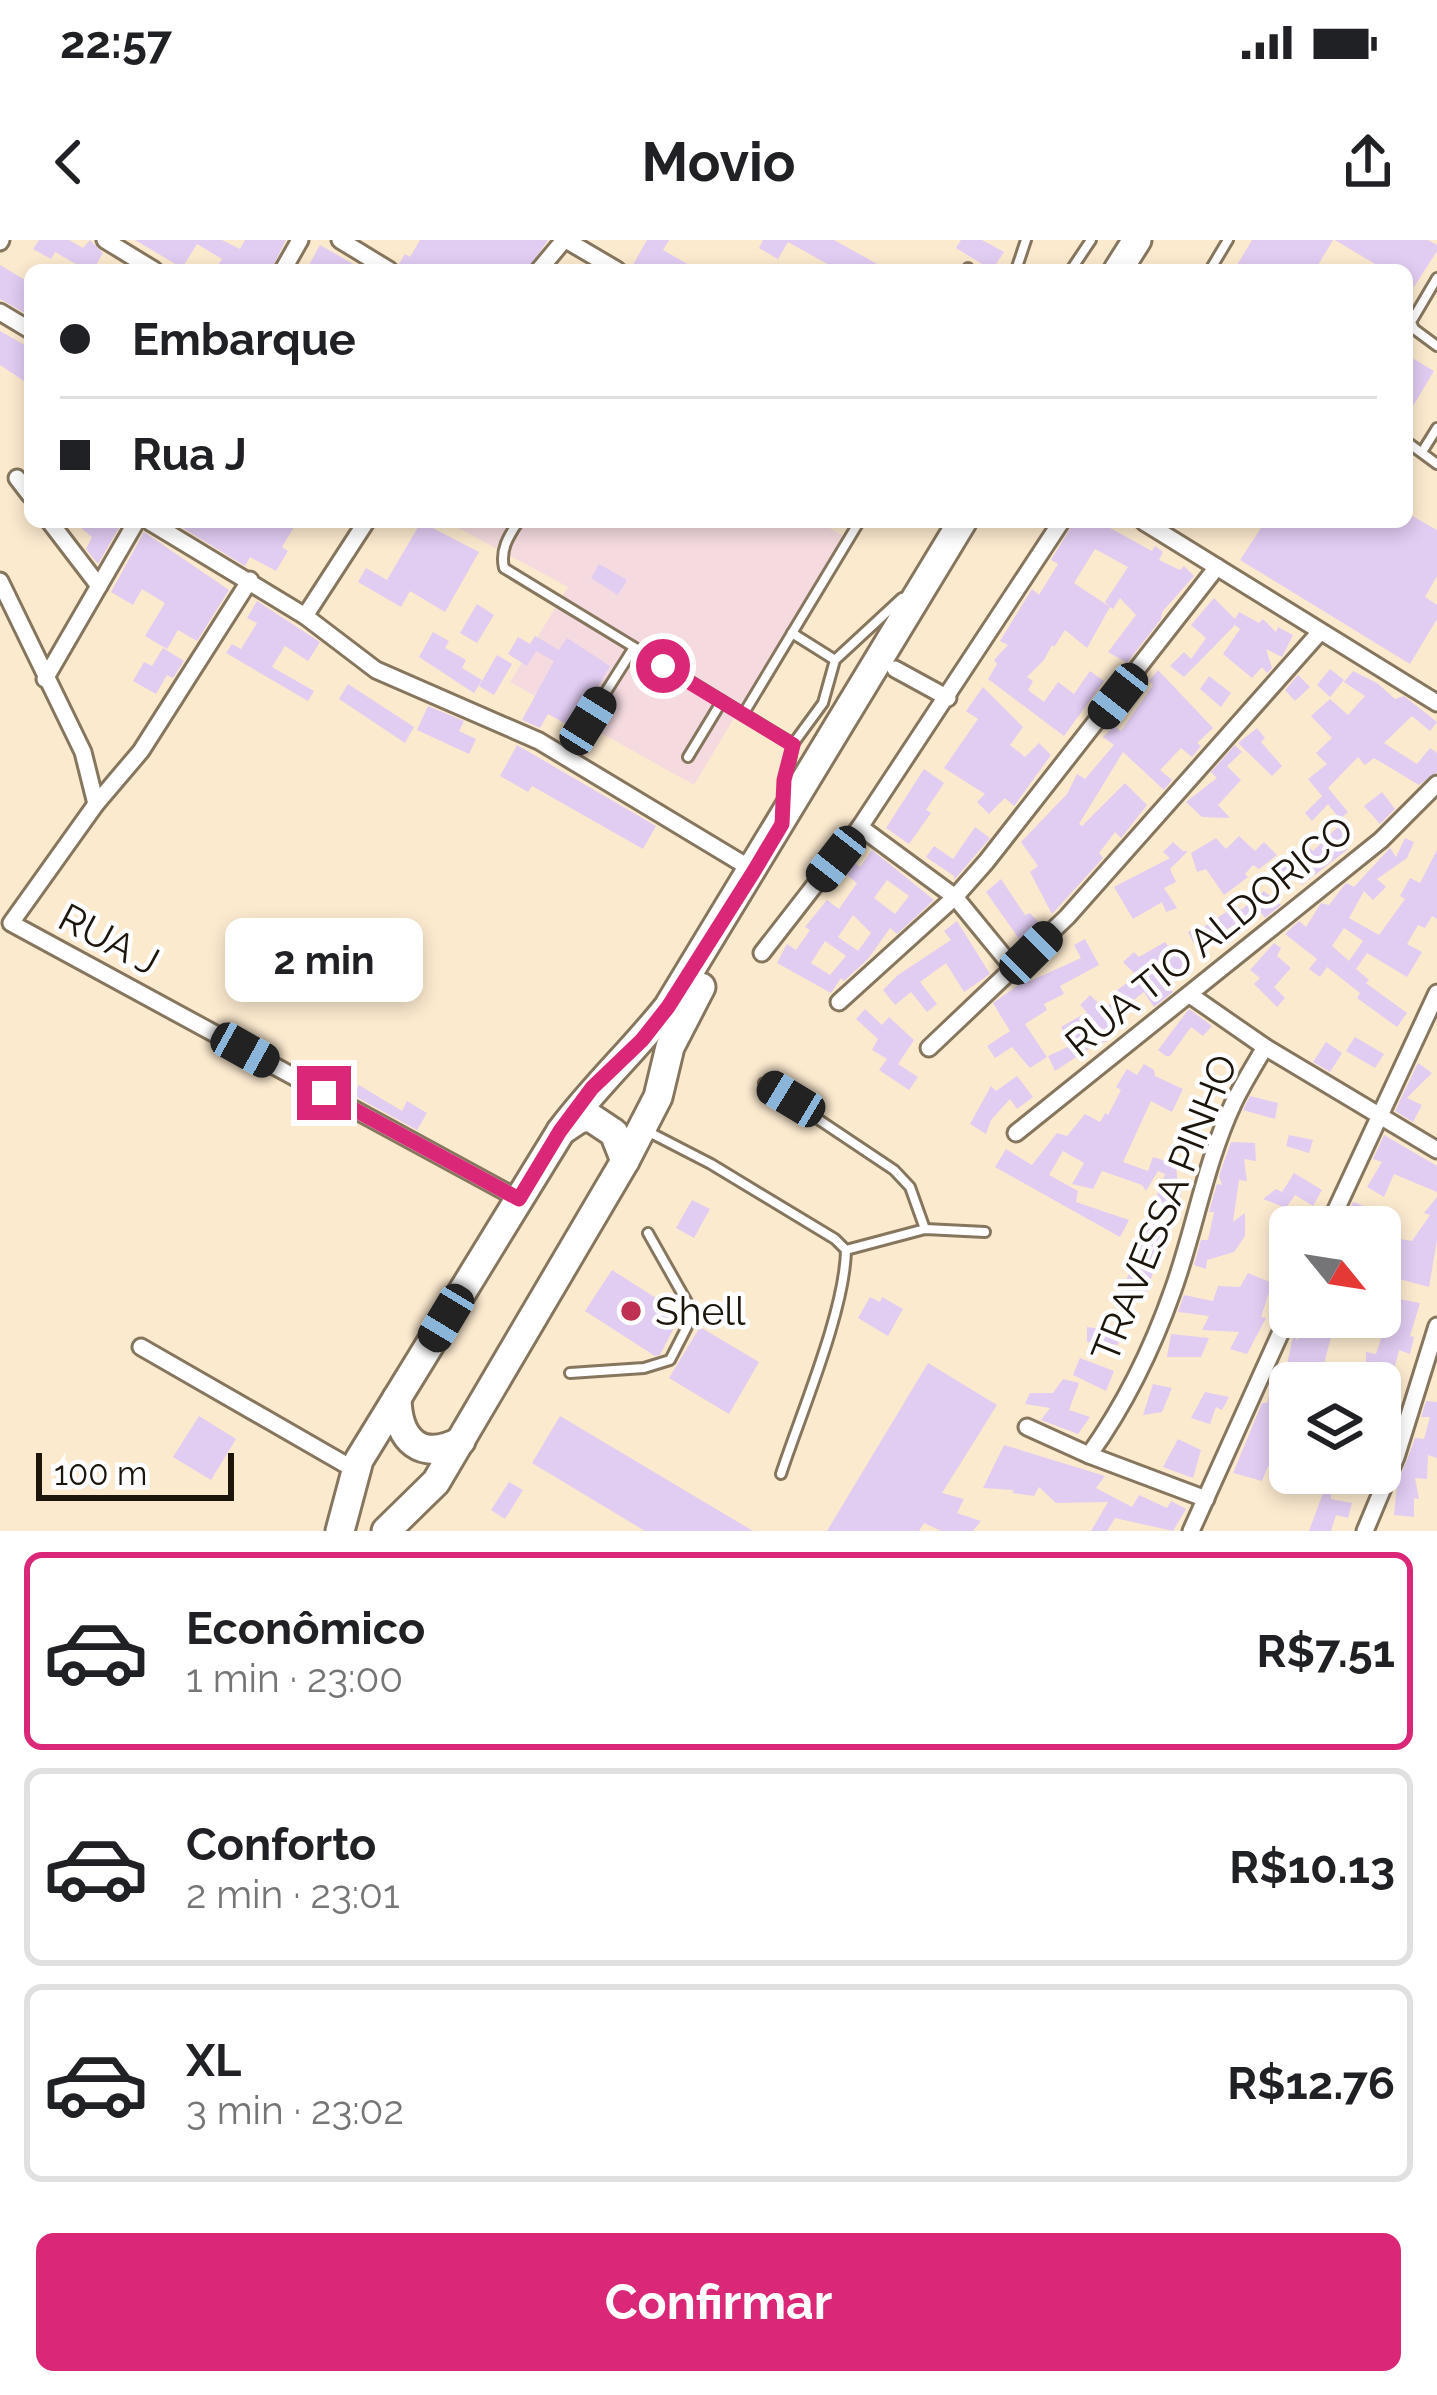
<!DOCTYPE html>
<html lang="pt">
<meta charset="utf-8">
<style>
:root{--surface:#fff;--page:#f6f6f6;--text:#202124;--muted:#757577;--line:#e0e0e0;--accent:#db2777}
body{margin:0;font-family:Raleway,sans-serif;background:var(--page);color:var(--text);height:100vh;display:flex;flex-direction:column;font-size:45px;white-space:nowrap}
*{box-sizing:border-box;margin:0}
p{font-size:39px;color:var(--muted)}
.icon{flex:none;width:66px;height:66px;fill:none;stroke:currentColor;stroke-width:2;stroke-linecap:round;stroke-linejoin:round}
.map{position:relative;height:1291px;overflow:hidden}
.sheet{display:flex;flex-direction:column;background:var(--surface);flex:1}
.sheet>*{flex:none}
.banner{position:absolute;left:24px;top:24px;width:1389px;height:264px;border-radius:18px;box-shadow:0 6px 18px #0003;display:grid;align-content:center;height:264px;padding:0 36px;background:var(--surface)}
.needle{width:78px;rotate:120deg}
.buttons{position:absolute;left:1269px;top:966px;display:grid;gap:24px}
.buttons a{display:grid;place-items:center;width:132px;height:132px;border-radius:18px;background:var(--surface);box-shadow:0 6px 18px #0003;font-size:60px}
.scale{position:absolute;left:36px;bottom:30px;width:198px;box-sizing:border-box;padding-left:12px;border:6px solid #1b150c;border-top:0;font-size:33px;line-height:42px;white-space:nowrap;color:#1b150c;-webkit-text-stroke:9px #fff;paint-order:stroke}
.end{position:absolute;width:54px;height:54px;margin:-27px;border:15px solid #db2777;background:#fff;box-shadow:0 0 0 6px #fff}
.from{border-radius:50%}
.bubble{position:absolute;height:84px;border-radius:18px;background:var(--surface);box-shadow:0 6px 18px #0003;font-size:39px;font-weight:700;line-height:84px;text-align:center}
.car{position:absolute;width:36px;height:72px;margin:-36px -18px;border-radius:15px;box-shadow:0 0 9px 3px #0007;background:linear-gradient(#222 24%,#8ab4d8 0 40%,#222 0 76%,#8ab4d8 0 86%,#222 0)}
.banner b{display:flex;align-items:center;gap:42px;height:114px;font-size:45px}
.banner b+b{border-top:3px solid var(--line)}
.banner i{width:30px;height:30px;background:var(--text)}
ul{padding:21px 0 0;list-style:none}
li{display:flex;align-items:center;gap:36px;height:198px;margin:0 24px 18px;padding:0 12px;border:6px solid var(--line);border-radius:18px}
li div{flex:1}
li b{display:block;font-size:45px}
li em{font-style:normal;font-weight:700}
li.selected{border-color:var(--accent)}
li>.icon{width:108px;height:108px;stroke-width:1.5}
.primary-button{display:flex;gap:24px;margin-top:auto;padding:24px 36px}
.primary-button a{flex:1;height:138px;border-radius:18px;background:var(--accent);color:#fff;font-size:48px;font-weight:700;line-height:138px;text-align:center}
.status{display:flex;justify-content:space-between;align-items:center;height:84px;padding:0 60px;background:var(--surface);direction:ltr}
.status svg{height:33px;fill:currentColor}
header{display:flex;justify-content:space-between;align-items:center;height:156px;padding:0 36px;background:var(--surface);font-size:54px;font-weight:700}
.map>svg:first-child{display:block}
.commercial{fill:#f5dbe0}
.building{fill:#e1ccf2;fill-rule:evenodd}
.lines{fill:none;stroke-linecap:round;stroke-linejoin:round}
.service-casing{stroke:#86765e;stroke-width:14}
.minor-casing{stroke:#86765e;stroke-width:21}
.trunk-casing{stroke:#86765e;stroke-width:33}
.service{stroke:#fff;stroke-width:8}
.minor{stroke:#fff;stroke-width:15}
.trunk{stroke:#fff;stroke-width:27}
.route{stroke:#db2777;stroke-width:15}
.poi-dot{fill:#c03053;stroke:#fff;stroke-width:4.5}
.labels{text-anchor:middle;stroke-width:9;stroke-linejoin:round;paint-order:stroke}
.street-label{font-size:39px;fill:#1b150c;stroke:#fff}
.poi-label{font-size:39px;fill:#1b150c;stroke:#fff;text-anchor:start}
</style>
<div class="status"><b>22:57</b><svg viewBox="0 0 49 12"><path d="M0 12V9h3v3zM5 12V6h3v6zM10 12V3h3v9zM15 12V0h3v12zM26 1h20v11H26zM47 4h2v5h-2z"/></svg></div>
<header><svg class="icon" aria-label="back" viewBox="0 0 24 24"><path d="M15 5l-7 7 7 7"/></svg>Movio<svg class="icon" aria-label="share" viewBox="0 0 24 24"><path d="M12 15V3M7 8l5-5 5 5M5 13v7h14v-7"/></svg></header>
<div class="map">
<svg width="1437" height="1291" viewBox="0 0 1437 1291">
<rect width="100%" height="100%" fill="#fceacf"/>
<polygon class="commercial" points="447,282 819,282 843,296 694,545 510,442 568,347"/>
<g class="building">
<polygon points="39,0 69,0 83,8 90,0 103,13 93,30 72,30 76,24 55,12 51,19 33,9"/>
<polygon points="135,0 222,0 240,9 245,0 286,0 271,30 215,30 222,19 197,4 182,28"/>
<polygon points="420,0 548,0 527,30 501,30 493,25 490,30 456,30 445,24 441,30 401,30 399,24 405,14 410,17"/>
<polygon points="647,0 669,0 663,10 698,30 630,30"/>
<polygon points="763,0 834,0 888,30 838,30 788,2 778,19 759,8"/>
<polygon points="961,0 982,0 1004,12 992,30 956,8"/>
<polygon points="1252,0 1333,0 1315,30 1234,30"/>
<polygon points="1335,0 1428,0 1437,5 1437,11 1414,47 1407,43 1407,30 1385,30"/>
<polygon points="320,5 364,30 318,30 309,25"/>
<polygon points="0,25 30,43 30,76 0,59"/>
<polygon points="0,91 30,108 30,145 0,125"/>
<polygon points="1407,115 1434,131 1407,176"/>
<polygon points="1407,273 1437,290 1437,336 1425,357 1437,365 1437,379 1410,424 1240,320 1265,282 1407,282"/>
<polygon points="74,282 122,282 98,324 86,309 92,297"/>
<polygon points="173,282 297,282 282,307 288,311 276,331 250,317 245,326"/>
<polygon points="421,282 479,312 445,372 410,351 401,367 358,342 366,328 387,340"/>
<path d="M1074,282H1114L1110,288L1152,311L1155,306L1163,312L1159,320L1180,330L1184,326L1194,336L1162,372L1161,379L1127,423L1108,412L1136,375L1120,358L1113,369L1110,367L1087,408L1065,390L1054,407L1052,405L1044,420L1027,437L1033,441L1028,450L1044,462L1058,442L1074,454L1090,431L1104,441L1064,496L988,439L997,424L994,420L1008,405L1000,401L1032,349L1039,355L1058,324L1051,320ZM1095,309L1128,327L1105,362L1110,367L1074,343Z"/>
<polygon points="144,292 229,350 197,401 178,390 167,409 145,396 165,363 142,349 133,365 111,352"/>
<polygon points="599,324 627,340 618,355 591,338"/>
<polygon points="1214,358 1235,379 1239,372 1259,383 1263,379 1276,392 1278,387 1293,395 1282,417 1266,409 1272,428 1267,433 1262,427 1252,438 1223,414 1240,389 1235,385 1184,437 1170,426 1184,412 1191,419 1206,398 1191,385"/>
<polygon points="257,361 320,402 308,421 285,406 272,427 314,451 308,461 226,413 232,404 241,409 257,383 247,378"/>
<polygon points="477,364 494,375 477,403 460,393"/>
<polygon points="433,392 449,401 445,408 466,420 462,428 482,440 474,453 419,417"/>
<polygon points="535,396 559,410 567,398 610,426 573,488 548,474 540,488 522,480 554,421 536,411 527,426 508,414 518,397 530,404"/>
<polygon points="163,408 184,421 173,438 167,435 156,454 133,441 144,422 152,426"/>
<polygon points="497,415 512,424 494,455 479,446"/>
<polygon points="1330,429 1344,440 1330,457 1317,445"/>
<polygon points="1158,430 1213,488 1197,503 1201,506 1192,517 1181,508 1160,530 1172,540 1164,550 1123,512 1079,584 1082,586 1125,543 1147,565 1121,598 1115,592 1099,613 1103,618 1052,674 1030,632 1038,626 1021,602 1067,554 1077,534 1085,539 1114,505 1103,497 1114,486 1121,491 1153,445 1149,441"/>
<polygon points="1353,431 1377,443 1395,459 1404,456 1437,482 1430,491 1412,476 1384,503 1417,524 1430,508 1437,513 1437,532 1419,545 1374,518 1365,525 1358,517 1328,548 1348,572 1340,579 1328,564 1312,581 1305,573 1322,556 1308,539 1327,524 1316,513 1332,498 1311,476 1330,459 1348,475 1365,456 1344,442"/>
<polygon points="1298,435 1310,447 1295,461 1285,450"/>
<polygon points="1209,436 1231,453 1221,467 1200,449"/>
<polygon points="348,444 414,487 405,503 339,459"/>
<polygon points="983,447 1023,487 1010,505 1025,517 1039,503 1051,515 1014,566 1005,558 989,574 977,562 985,554 944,528 978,479 966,471"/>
<polygon points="428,466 464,481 459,491 476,499 469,514 417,490"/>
<polygon points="1257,488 1265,498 1261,502 1282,526 1272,536 1238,503"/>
<polygon points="517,505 656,586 643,609 532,546 528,552 500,536"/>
<polygon points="1235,505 1242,512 1227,526 1241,540 1218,565 1230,578 1202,577 1186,562 1217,538 1211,532"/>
<polygon points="924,529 944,543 926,570 931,573 909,604 886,588"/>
<polygon points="1382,552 1395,569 1380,584 1364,566"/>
<polygon points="1342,583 1355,597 1345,606 1348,609 1302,645 1288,632 1281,639 1270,628 1308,606 1313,611"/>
<polygon points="975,587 990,598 954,640 954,636 926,617 934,606 953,619"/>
<polygon points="1239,596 1255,611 1264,602 1277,615 1259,629 1253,625 1245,634 1248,637 1224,655 1206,629 1197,632 1191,613 1216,598 1226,609"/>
<path d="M1405,598L1414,602L1407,618L1377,639L1386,647L1373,660L1364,651L1349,678L1379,695L1405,659L1400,656L1410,638L1420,643L1437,610V679L1432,676L1425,688L1418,685L1407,704L1422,712L1407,737L1367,713L1356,729L1369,740L1366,743L1407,773L1397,787L1357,758L1360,753L1327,727L1320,737L1309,729L1317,719L1285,694L1299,681L1306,687L1321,663L1329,665L1346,643L1354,647L1390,608L1396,617ZM1344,688L1363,701L1349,721L1332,706Z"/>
<polygon points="1173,602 1183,611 1188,611 1170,629 1176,642 1164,648 1177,668 1166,672 1162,662 1133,679 1114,647 1170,618 1163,612"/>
<path d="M872,610L934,660L897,694L890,688L868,719L844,741L841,738L831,753L777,723L787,704L796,710L810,690L805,687L827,660L839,669L857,643L843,632L851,621L860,627ZM887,640L909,656L895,674L874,658ZM853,675L871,693L858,711L838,697ZM825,701L846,716L830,735L811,723Z"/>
<polygon points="1001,639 1025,675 1030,673 1041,685 1022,703 986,652"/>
<polygon points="1264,651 1281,665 1265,678 1259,670 1199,706 1193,702 1188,692 1198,685 1202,688 1237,665 1241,670"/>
<polygon points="957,681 990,734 964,752 946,723 920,742 937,764 927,772 911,752 895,765 883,750 898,735 951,700 944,691"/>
<polygon points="1085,699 1099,725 1060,746 1064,754 1044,764 1047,770 1025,784 1047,817 1030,828 1012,807 995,818 987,806 1010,791 993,763 1028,738 1030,741 1081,718 1074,705"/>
<polygon points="1165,702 1171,710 1175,708 1189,731 1167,744 1173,752 1154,767 1144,752 1122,769 1126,778 1103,790 1108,801 1093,806 1055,831 1048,816 1072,805 1061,787 1087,772 1080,765 1090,755 1103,768 1123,758 1117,750 1137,736 1123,722 1134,712 1139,717"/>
<polygon points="1274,703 1281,708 1277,716 1291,728 1274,747 1285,758 1277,767 1254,744 1260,738 1250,730"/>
<polygon points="865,769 882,785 889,777 914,800 898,824 918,837 909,850 879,830 887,819 872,810 878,799 856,779"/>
<polygon points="1189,769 1212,786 1203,796 1191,787 1170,816 1166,816 1158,810"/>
<polygon points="1355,797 1384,814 1375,828 1346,811"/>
<polygon points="1326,802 1342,813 1330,832 1313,822"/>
<polygon points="1418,823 1432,833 1407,858 1422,865 1413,882 1395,871"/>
<polygon points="1144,824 1154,830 1155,836 1183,849 1172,872 1151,861 1123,922 1148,931 1153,917 1176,924 1178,949 1182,949 1178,969 1154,963 1165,934 1158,931 1146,951 1142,945 1102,931 1093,949 1072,944 1084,923 1063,911 1049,935 1078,951 1076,962 1129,980 1120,997 995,927 1006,909 1032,925 1057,893 1067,896 1085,874 1100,882 1105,873 1108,875 1121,850 1116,847 1127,829 1137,835"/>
<polygon points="1017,836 1033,857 1017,869 1010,859 991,880 986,894 970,884 991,846 996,851"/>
<polygon points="359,845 402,871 407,861 427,873 417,890 353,855"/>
<polygon points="1250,856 1278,863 1275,879 1243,870"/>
<polygon points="1289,895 1313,900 1309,913 1286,906"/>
<polygon points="1384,895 1437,926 1437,952 1394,934 1384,957 1367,947 1382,922 1373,919"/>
<polygon points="1231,902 1255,903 1256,921 1244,919 1247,941 1239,940 1233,982 1245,973 1245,996 1234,1012 1207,1020 1206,1029 1194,1025 1201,1000 1208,1000 1214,972 1209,972 1217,944 1222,945 1219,936"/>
<polygon points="1294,933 1322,950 1313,966 1295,955 1286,968 1263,959 1276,949 1282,952"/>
<polygon points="1437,957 1437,1000 1429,1047 1392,1037 1395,998 1412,1001 1430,975 1424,973"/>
<polygon points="692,960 710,969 694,998 676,988"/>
<polygon points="1353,962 1381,972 1373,987 1345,980"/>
<polygon points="1146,982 1169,989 1170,1000 1157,1020 1144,1061 1121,1055 1140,1002 1144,1002"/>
<polygon points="612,1030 681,1074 660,1115 655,1116 585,1071"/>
<polygon points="1248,1033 1272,1043 1261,1077 1266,1078 1247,1114 1230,1109 1239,1092 1202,1090 1209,1076 1178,1072 1184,1055 1213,1061 1218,1046 1240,1047"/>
<polygon points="1384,1056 1420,1063 1410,1096 1414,1097 1410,1114 1399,1110 1391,1142 1401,1142 1395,1162 1387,1161 1384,1172 1380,1171 1380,1143 1366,1143 1366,1112 1376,1114 1386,1084 1380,1083"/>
<polygon points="870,1057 880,1062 882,1057 903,1069 888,1096 858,1078"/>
<polygon points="1307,1077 1336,1077 1324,1124 1298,1122 1298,1143 1290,1143 1290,1220 1283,1233 1268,1226 1262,1241 1233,1233 1262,1163 1267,1163 1276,1132 1285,1134 1294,1092 1297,1101"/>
<polygon points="700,1087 759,1122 729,1174 669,1138"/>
<polygon points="1087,1087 1121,1092 1118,1105 1087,1102"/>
<polygon points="1171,1094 1209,1098 1201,1117 1167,1117"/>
<polygon points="1080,1118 1114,1131 1106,1151 1073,1135"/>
<polygon points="928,1123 997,1165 942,1253 964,1259 957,1273 981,1281 973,1291 941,1291 924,1283 919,1291 827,1291"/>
<polygon points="1063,1139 1079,1143 1069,1170 1090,1177 1078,1194 1041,1180 1050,1168 1025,1164 1030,1153 1053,1153"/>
<polygon points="1153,1144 1172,1148 1162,1172 1143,1175"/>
<polygon points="1205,1152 1229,1157 1222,1170 1216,1167 1210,1184 1191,1178"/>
<polygon points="1426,1161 1437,1162 1437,1218 1428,1215 1427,1239 1415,1238 1419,1259 1414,1258 1414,1277 1394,1275 1397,1245 1413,1204 1415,1198 1424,1199 1430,1177 1421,1177"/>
<polygon points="199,1176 236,1199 211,1240 173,1217"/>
<polygon points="560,1176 753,1291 645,1291 532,1223"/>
<polygon points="1178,1199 1201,1210 1193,1238 1163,1227"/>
<polygon points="1004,1205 1105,1236 1096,1248 1132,1267 1139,1255 1167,1268 1171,1261 1186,1269 1173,1291 1115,1278 1107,1291 1091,1291 1108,1262 1056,1263 1039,1247 1034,1256 1012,1253 1014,1250 983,1248"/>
<polygon points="1309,1233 1331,1233 1331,1259 1352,1263 1348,1278 1336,1275 1331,1291 1309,1291 1323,1253 1305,1251"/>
<polygon points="509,1242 523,1250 505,1279 491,1270"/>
</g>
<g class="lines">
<defs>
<g id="service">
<polyline points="968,28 968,30"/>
<polyline points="1016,30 1026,0"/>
<polyline points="1071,30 1091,0"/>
<polyline points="1210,30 1228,0"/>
<polyline points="1437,38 1411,82 1414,89 1437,106"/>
<polyline points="1407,202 1437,224"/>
<polyline points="1422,212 1437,188"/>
<path d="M518,282C508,297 500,310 504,328L793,504"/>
<polyline points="792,393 835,420"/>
<polyline points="744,473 859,282"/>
<polyline points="566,515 633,409"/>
<polyline points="688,517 722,461"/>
<polyline points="783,558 793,504 823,463 835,420 902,358"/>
<polyline points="764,843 894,930 910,947 925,989"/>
<path d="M645,890L711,924L835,999L846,1010C845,1071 801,1173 781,1234"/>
<polyline points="846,1010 925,989 985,992"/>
<polyline points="570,1133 644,1128 670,1120 691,1079 687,1062 648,993"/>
</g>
<g id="minor">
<polyline points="105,0 154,30"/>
<polyline points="340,0 389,30"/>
<polyline points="566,0 617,30"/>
<polyline points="0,2 1,0"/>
<polyline points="283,30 300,0"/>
<polyline points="539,30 564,0"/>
<polyline points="0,72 30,90"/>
<polyline points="17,238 30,255"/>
<polyline points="50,282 99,346"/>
<polyline points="150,282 305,376 376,430 539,501 753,630"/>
<polyline points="1144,282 1437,463"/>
<polyline points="250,340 141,511 96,564 11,683 519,959"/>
<polyline points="0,341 83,512 96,564"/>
<polyline points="305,376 366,282"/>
<polyline points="895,429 948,458"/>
<polyline points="45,439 136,282"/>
<polyline points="860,587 955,657 1014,729"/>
<polyline points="762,713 860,587 1061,282"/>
<polyline points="1190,755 1265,807 1437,910"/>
<polyline points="839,762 955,657 986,622 1217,327"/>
<polyline points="929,808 1067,677 1320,392"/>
<polyline points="1016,893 1381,600 1437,544"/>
<polyline points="1328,987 1437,753"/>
<polyline points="141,1107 355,1230"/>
<polyline points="1027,1187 1089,1215 1206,1259"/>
<path d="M1089,1215C1124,1166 1153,1107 1173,1050C1195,989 1205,924 1233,864C1242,845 1254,826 1265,807"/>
<polyline points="1191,1291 1290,1072"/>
<polyline points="1365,1291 1396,1217 1437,1086"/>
</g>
<g id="trunk">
<polyline points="1118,30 1137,0"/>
<polyline points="561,891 579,879 590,877 614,893 625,921"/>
<path d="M397,1158C398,1201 421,1222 461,1201"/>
<path d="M340,1291L359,1220L561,891C594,847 634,810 668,767L962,282"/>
<polyline points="386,1291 436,1242 625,921 658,857 670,807 701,747"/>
</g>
</defs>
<use href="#service" class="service-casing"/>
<use href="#minor" class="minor-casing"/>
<use href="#trunk" class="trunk-casing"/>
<use href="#service" class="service"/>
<use href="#minor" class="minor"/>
<use href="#trunk" class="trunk"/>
</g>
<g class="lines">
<polyline class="route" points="324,853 519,959 560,891 592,848 642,800 668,767 754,631 782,584 784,540 793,505 663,426"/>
</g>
<circle class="poi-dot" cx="631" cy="1071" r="12"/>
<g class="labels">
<g class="street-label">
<text transform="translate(1209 696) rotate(-39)" y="14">RUA TIO ALDORICO</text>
<text transform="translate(109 699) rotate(28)" y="14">RUA J</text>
<text transform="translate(1164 968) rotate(-68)" y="14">TRAVESSA PINHO</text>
</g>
<g class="poi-label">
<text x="655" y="1085">Shell</text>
</g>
</g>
</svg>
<div class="buttons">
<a><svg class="needle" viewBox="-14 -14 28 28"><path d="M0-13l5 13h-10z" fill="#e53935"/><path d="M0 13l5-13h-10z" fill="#757577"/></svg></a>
<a><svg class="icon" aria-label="layers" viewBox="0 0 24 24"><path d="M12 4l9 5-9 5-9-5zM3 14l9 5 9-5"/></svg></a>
</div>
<div class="scale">100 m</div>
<i class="end from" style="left:663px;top:426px"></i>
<i class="end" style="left:324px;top:853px"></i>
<div class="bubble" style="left:225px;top:678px;width:198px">2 min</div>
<i class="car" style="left:1118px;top:456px;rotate:218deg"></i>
<i class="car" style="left:588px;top:481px;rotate:32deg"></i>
<i class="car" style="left:836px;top:619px;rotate:218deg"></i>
<i class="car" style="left:1031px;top:713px;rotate:45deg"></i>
<i class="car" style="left:245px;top:810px;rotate:119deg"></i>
<i class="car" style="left:791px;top:859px;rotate:301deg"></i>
<i class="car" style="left:446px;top:1078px;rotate:211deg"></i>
<div class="banner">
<b><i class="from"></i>Embarque</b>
<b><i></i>Rua J</b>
</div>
</div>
<section class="sheet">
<ul>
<li class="selected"><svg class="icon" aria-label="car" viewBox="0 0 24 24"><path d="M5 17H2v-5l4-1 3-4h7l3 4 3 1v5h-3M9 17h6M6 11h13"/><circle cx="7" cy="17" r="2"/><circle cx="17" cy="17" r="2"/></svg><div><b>Econômico</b><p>1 min · 23:00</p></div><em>R$7.51</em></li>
<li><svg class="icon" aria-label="car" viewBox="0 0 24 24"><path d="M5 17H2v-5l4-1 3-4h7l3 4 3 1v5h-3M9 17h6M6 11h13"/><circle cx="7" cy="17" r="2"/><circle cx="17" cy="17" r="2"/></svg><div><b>Conforto</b><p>2 min · 23:01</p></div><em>R$10.13</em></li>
<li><svg class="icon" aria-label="car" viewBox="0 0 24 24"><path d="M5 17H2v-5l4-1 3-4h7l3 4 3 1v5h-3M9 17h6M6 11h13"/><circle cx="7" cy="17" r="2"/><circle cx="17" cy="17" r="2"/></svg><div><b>XL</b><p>3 min · 23:02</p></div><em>R$12.76</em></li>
</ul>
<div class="primary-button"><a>Confirmar</a></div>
</section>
